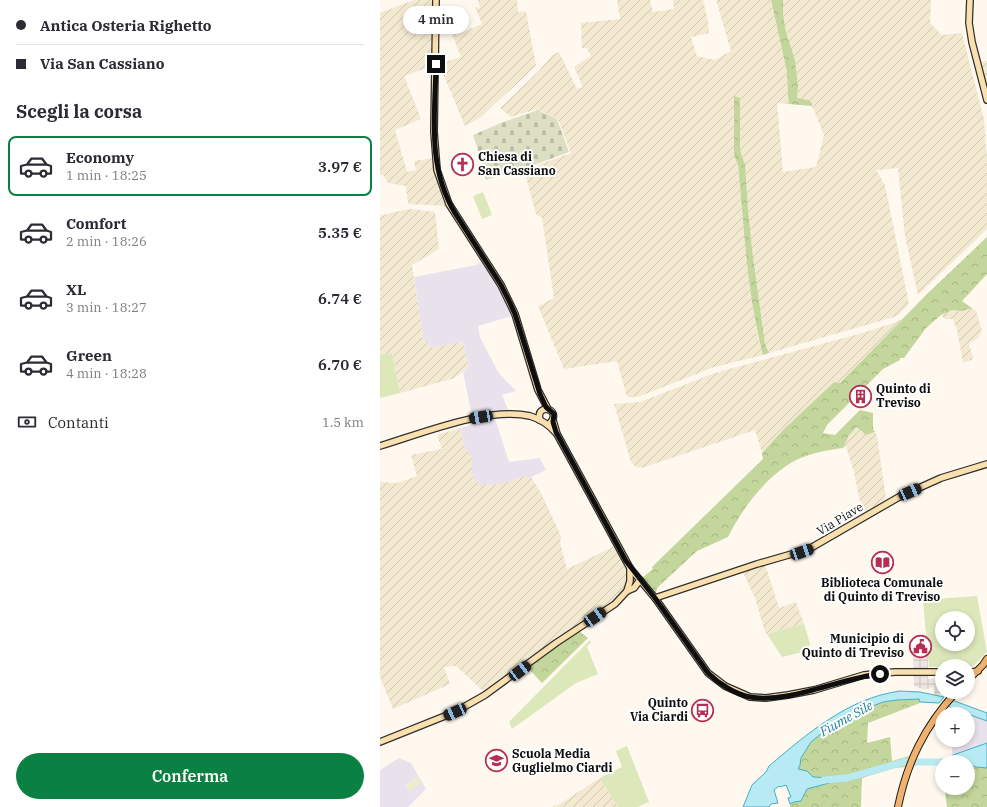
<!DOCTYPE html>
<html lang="it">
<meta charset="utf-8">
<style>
:root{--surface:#fff;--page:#f7f7f7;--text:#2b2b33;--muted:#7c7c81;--line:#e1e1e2;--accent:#0b8043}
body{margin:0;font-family:"IBM Plex Serif",serif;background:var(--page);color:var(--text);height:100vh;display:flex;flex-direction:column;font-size:15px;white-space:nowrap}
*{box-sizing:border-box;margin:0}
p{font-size:13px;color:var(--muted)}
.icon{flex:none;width:22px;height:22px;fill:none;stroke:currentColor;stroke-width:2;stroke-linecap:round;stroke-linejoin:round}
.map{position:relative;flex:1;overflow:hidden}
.sheet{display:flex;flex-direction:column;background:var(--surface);width:380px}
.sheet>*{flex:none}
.guide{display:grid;align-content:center;height:88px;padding:0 16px;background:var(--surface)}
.fabs{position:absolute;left:555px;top:611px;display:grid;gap:8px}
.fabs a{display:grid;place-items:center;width:40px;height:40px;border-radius:50%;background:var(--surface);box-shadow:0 2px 6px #0003;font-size:20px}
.end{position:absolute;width:18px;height:18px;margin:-9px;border:5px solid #0e0e0e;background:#fff;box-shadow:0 0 0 2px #fff}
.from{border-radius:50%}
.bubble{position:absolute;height:28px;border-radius:14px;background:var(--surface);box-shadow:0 2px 6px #0003;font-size:13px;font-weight:600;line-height:28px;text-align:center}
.car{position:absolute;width:12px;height:24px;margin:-12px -6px;border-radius:5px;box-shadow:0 0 3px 1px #0007;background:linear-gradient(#222 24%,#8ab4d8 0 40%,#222 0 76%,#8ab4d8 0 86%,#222 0)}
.guide b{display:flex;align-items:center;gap:14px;height:38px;font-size:15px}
.guide b+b{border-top:1px solid var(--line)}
.guide i{width:10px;height:10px;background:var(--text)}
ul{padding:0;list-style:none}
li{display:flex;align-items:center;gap:12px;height:60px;margin:0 8px 6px;padding:0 8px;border:2px solid transparent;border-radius:8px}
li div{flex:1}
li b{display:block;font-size:15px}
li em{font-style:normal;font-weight:600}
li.on{border-color:var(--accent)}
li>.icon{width:36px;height:36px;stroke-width:1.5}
h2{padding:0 16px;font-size:18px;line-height:48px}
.pay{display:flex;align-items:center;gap:10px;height:44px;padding:0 16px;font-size:15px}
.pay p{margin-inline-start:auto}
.cta{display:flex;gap:8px;margin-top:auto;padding:8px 16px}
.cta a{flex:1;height:46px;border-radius:24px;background:var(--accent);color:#fff;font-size:16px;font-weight:600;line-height:46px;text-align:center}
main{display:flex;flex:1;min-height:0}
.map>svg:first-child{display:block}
.industrial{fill:#e9e2ec}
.farmland{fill:url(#farmland-furrows)}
.green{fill:#dce7ba;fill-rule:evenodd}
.forest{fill:url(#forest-crowns)}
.cemetery{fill:url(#cemetery-stones)}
.pitch{fill:#eaeecc}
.plaza{fill:url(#plaza-grid)}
.water{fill:#b7eaf2;stroke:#42afc5}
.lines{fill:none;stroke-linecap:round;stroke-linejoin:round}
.river{stroke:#b7eaf2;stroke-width:7}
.secondary-casing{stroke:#303030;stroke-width:8}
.primary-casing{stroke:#1f1f1f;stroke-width:8}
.secondary{stroke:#fae0ae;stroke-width:5.5}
.primary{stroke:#f0b26d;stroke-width:6}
.route{stroke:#0e0e0e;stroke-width:5}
.labels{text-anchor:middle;stroke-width:4;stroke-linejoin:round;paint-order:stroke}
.poi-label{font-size:12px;font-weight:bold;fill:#0e0e0e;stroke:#fff;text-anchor:start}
.street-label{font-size:12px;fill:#0e0e0e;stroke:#fff}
.water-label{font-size:13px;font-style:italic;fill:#1e7f98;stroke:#fff}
</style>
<main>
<section class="sheet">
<div class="guide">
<b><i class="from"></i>Antica Osteria Righetto</b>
<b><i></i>Via San Cassiano</b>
</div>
<h2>Scegli la corsa</h2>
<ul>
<li class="on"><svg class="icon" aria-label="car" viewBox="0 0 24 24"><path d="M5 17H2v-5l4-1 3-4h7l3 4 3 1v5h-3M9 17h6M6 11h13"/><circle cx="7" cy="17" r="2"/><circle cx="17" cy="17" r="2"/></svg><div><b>Economy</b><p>1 min · 18:25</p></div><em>3.97 €</em></li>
<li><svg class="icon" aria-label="car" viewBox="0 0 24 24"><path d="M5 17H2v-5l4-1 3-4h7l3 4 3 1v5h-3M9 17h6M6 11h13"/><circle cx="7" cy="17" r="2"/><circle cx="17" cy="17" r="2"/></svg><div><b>Comfort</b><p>2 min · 18:26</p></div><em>5.35 €</em></li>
<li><svg class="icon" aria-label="car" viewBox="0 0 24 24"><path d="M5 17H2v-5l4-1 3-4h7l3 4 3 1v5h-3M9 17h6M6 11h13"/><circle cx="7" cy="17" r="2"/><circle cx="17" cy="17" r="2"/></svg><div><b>XL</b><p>3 min · 18:27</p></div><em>6.74 €</em></li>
<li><svg class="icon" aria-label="car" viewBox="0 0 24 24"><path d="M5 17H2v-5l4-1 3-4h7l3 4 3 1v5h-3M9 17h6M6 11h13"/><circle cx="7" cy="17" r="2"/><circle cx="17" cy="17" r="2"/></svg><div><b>Green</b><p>4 min · 18:28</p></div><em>6.70 €</em></li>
</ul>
<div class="pay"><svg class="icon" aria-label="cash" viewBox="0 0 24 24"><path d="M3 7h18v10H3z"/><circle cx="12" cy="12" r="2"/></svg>Contanti<p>1.5 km</p></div>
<div class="cta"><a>Conferma</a></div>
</section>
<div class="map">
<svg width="607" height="807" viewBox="0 0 607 807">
<defs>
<pattern id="farmland-furrows" width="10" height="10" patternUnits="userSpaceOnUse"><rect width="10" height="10" fill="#f3e8d0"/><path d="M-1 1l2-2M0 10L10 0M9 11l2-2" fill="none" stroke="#cfc6b1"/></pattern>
<pattern id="forest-crowns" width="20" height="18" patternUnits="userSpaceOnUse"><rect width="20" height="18" fill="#c3d69b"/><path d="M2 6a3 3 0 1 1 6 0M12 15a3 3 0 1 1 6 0" fill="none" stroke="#a6b684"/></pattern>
<pattern id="cemetery-stones" width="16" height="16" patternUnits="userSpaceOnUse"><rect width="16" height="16" fill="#dcdfc1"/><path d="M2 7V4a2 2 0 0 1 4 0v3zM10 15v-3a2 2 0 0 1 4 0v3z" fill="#bcbea5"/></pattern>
<pattern id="plaza-grid" width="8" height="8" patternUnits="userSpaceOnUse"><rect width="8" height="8" fill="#eee6de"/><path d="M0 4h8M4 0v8" fill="none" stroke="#cbc4bd"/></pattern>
</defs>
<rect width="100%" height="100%" fill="#fef8ef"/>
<g class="industrial">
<polygon points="101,262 120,289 132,316 98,326 100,337 118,372 136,391 122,395 129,412 92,416 83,372 88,367 83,342 51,348 43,339 34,277 96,265"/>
<polygon points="115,419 129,462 160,458 166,470 151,477 142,477 124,484 100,485 92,475 92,459 84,446 80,428"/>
<polygon points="576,710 598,717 607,721 607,743 572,756 572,740 588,740 588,714 575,714"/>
<polygon points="19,758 31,763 46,789 28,807 0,807 0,770"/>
</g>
<g class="farmland">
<polygon points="34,0 54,0 52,66 24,76 41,119 15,130 27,172 36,170 34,161 53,158 63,200 66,206 28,204 26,186 8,183 3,175 0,175 0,13"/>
<polygon points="98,0 137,0 138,12 146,11 156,66 101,117 85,126 59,64 81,57 67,22 77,17 83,32 102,24 95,7 100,8"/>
<polygon points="237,0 270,0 273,12 294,9 293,0 323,0 328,21 329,33 311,37 317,56 335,60 351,51 336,0 391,0 407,72 408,96 409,104 397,103 403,172 436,167 444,135 432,106 432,103 417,98 418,86 415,60 406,32 403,14 403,0 551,0 550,23 562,35 582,33 601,108 604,119 607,159 607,229 538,295 525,236 518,168 496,170 505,185 529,304 519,314 514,317 389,353 385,344 372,249 368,208 365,164 361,154 360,146 360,98 354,110 354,155 358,165 364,237 370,284 377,332 383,355 334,367 258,397 247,397 237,361 184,369 158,306 174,298 162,218 156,214 144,170 191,153 178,119 157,109 131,117 120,108 159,71 172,55 179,52 197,89 203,87 194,67 211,56 207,48 202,48 201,23 240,19"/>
<polygon points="607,61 607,92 596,62"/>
<polygon points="31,209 55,212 59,249 32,265 43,339 51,348 83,342 88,367 75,378 20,393 12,354 0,355 0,216 14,212"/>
<polygon points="592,308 596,311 602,331 597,339 589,343 593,359 583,363 577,330 573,319 565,319 561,315 572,310 581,311"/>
<polygon points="522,319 460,383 454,382 403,430 382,453 375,430 262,468 256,467 251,462 234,404 260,402 335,373 486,332 516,322"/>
<polygon points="478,427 486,435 495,432 497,436 506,499 485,512 479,498 474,472 466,447 463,448 469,435"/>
<polygon points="80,428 84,446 92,459 92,475 100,485 123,484 142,477 151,477 162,495 181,536 180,543 187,569 235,546 252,577 245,592 200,624 179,636 144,665 105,693 76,666 64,667 70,684 13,709 0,677 0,480 1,482 17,483 37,476 31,455 62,449 57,435"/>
<polygon points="385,564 399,608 416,602 424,624 387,634 385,632 375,598 362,570"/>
<polygon points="220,778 238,807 171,807 178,805"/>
</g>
<g class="green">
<polygon points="103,192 112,215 102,219 93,196"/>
<polygon points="12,354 20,393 0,398 0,355"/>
<path d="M597,596L607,652L592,667H549L543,600ZM562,618H588V644H562Z"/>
<polygon points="424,624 430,644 427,651 402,657 387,634"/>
<polygon points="210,640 211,643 207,647 218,674 196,683 132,729 129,722"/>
<polygon points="247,746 269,802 257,807 238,807 220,778 242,767 236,751"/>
</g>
<g class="forest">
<polygon points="391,0 403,0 403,14 406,32 415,60 418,86 417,98 428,100 432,103 432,106 409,104 408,96 407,72"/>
<path d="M354,96L360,98V146L361,154L365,164L368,208L372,249L385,344L389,353L383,355C367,293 364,228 358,165L354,155Z"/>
<path d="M607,237V274L582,301L592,308L581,311L572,310L561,315L546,328L524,358H520V360L503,369L447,425L443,433L455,435L480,410L493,413V429L495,432L486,435L477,427L469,435L463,448C448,450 432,453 418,459C389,473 362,508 348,537L317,551L277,588L276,593H275L262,578L273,569L272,567L383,459L382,453L403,430L454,382L460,383L546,295Z"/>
<polygon points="199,631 208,638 162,683 148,668 182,641"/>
<polygon points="540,699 540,703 488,723 487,743 510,737 512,761 529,756 525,767 515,768 482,778 481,807 410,807 410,804 414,802 421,801 427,789 449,783 452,778 433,777 427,771 417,769 420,765 421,758 431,742 454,724 469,719 488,708 503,702 517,700"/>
<polygon points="588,764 596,767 607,768 607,807 567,807 565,792 574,788 588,788"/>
</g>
<polygon class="cemetery" points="158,110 177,119 189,152 138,171 134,170 106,180 102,169 104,168 93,135 121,123"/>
<polygon class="pitch" points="37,777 41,783 29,791 25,785"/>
<polygon class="plaza" points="533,654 548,654 548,679 562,679 559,703 551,703 554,692 553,687 545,690 534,686"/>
<g class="water">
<path d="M520,691L540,692L564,697L559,703L540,702L539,699L517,700L503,702L488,708L469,719L453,724L431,742L421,758L420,765L418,769L427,771L433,777L452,778L453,780L449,783L427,789L421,801L414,802L410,804L408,798L411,797L406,785L400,787L399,786L394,790L398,803L391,804L389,807H363L372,785L386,772L389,766C427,734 468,698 520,691Z"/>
<polygon points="572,700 607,713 607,721 571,708 568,705"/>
<polygon points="607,743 607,768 596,767 588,764 588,762 570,762 570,758 573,755"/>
</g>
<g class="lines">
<polyline class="river" points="444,780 467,778 524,762 562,762"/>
<defs>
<g id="secondary">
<polyline points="56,0 54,132 57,170 69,204 121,285 135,314 158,390 168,409"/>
<polyline points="590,0 589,23 592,42 607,100"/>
<path d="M160,420C155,402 183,409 170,423"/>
<polyline points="173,420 177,434 250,568 275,598 328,673 345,686 370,697 386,698 408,695 434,690 484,675 515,672 562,672"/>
<path d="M0,446C40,434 109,406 150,416C160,419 169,425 175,432"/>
<polyline points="247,591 250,581 250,568"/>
<polyline points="275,598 377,564 429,549 519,497 561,478 607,464"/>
<polyline points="588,673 598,671"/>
<polyline points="0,742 75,712 105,695 176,643 235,604 247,591 254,588 260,580"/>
</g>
<g id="primary">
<polyline points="588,680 603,665 607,659"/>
<path d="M518,807C527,762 545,726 576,692"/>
</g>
</defs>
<use href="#secondary" class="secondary-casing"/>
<use href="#primary" class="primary-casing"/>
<use href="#secondary" class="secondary"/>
<use href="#primary" class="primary"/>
</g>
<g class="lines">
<path class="route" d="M56,64C55,116 47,167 75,213L121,285L130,303L135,314L160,394L166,407L174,414L173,422L176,432L246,561L275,598L328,673C339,684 355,694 370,697C409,704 460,678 500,674"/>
</g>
<defs>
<symbol id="church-ring" viewBox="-11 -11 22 22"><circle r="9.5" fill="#fff" stroke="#b62e54" stroke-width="1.5"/><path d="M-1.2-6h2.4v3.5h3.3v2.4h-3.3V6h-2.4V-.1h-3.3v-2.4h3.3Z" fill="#b62e54"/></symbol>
<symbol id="building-ring" viewBox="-11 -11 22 22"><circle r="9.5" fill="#fff" stroke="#b62e54" stroke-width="1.5"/><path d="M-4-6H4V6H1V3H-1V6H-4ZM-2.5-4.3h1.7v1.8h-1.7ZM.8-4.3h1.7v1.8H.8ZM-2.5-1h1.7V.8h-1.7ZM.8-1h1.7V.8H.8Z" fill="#b62e54"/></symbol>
<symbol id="library-ring" viewBox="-11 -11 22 22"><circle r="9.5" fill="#fff" stroke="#b62e54" stroke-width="1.5"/><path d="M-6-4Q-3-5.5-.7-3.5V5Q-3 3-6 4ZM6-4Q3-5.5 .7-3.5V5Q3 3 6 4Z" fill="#b62e54"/></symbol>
<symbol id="civic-ring" viewBox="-11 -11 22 22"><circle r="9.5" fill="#fff" stroke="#b62e54" stroke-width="1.5"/><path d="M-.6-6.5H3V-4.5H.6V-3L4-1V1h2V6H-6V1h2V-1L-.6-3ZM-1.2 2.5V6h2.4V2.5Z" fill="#b62e54"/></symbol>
<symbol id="bus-ring" viewBox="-11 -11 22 22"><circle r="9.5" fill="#fff" stroke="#b62e54" stroke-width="1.5"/><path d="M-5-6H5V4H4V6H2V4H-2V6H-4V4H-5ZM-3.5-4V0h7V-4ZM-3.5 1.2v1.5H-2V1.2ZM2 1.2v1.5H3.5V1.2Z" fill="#b62e54"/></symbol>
<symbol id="school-ring" viewBox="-11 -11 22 22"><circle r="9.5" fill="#fff" stroke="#b62e54" stroke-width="1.5"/><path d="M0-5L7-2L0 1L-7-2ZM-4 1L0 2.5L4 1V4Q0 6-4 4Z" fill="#b62e54"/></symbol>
</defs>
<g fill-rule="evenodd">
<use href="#church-ring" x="70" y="152" width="25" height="25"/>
<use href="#building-ring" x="468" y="384" width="25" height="25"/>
<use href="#library-ring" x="490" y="550" width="25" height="25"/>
<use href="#civic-ring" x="528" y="634" width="25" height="25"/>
<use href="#bus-ring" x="310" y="698" width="25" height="25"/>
<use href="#school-ring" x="104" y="748" width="25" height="25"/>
</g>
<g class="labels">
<g class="poi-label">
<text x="98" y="161">Chiesa di<tspan x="98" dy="14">San Cassiano</tspan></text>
<text x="496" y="393">Quinto di<tspan x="496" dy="14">Treviso</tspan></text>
<text x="502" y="587" text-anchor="middle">Biblioteca Comunale<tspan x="502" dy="14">di Quinto di Treviso</tspan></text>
<text x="524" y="643" text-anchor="end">Municipio di<tspan x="524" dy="14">Quinto di Treviso</tspan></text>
<text x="308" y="707" text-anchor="end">Quinto<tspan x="308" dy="14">Via Ciardi</tspan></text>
<text x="132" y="758">Scuola Media<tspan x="132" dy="14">Guglielmo Ciardi</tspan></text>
</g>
<g class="street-label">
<text transform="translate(460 519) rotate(-31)" y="4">Via Piave</text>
</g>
<g class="water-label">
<text transform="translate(466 718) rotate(-29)" y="5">Fiume Sile</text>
</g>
</g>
</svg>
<div class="fabs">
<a><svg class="icon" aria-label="locate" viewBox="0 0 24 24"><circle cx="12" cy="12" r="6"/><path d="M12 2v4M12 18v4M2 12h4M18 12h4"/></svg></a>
<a><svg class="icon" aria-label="layers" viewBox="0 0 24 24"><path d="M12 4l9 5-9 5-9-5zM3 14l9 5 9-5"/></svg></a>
<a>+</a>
<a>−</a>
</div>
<i class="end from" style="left:500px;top:674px"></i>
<i class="end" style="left:56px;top:64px"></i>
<div class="bubble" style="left:23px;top:6px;width:66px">4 min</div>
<i class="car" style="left:101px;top:417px;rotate:260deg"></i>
<i class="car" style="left:530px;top:492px;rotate:66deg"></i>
<i class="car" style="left:422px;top:552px;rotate:71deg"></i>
<i class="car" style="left:215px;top:617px;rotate:56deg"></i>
<i class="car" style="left:140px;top:671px;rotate:53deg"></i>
<i class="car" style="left:75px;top:712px;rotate:246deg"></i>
</div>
</main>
